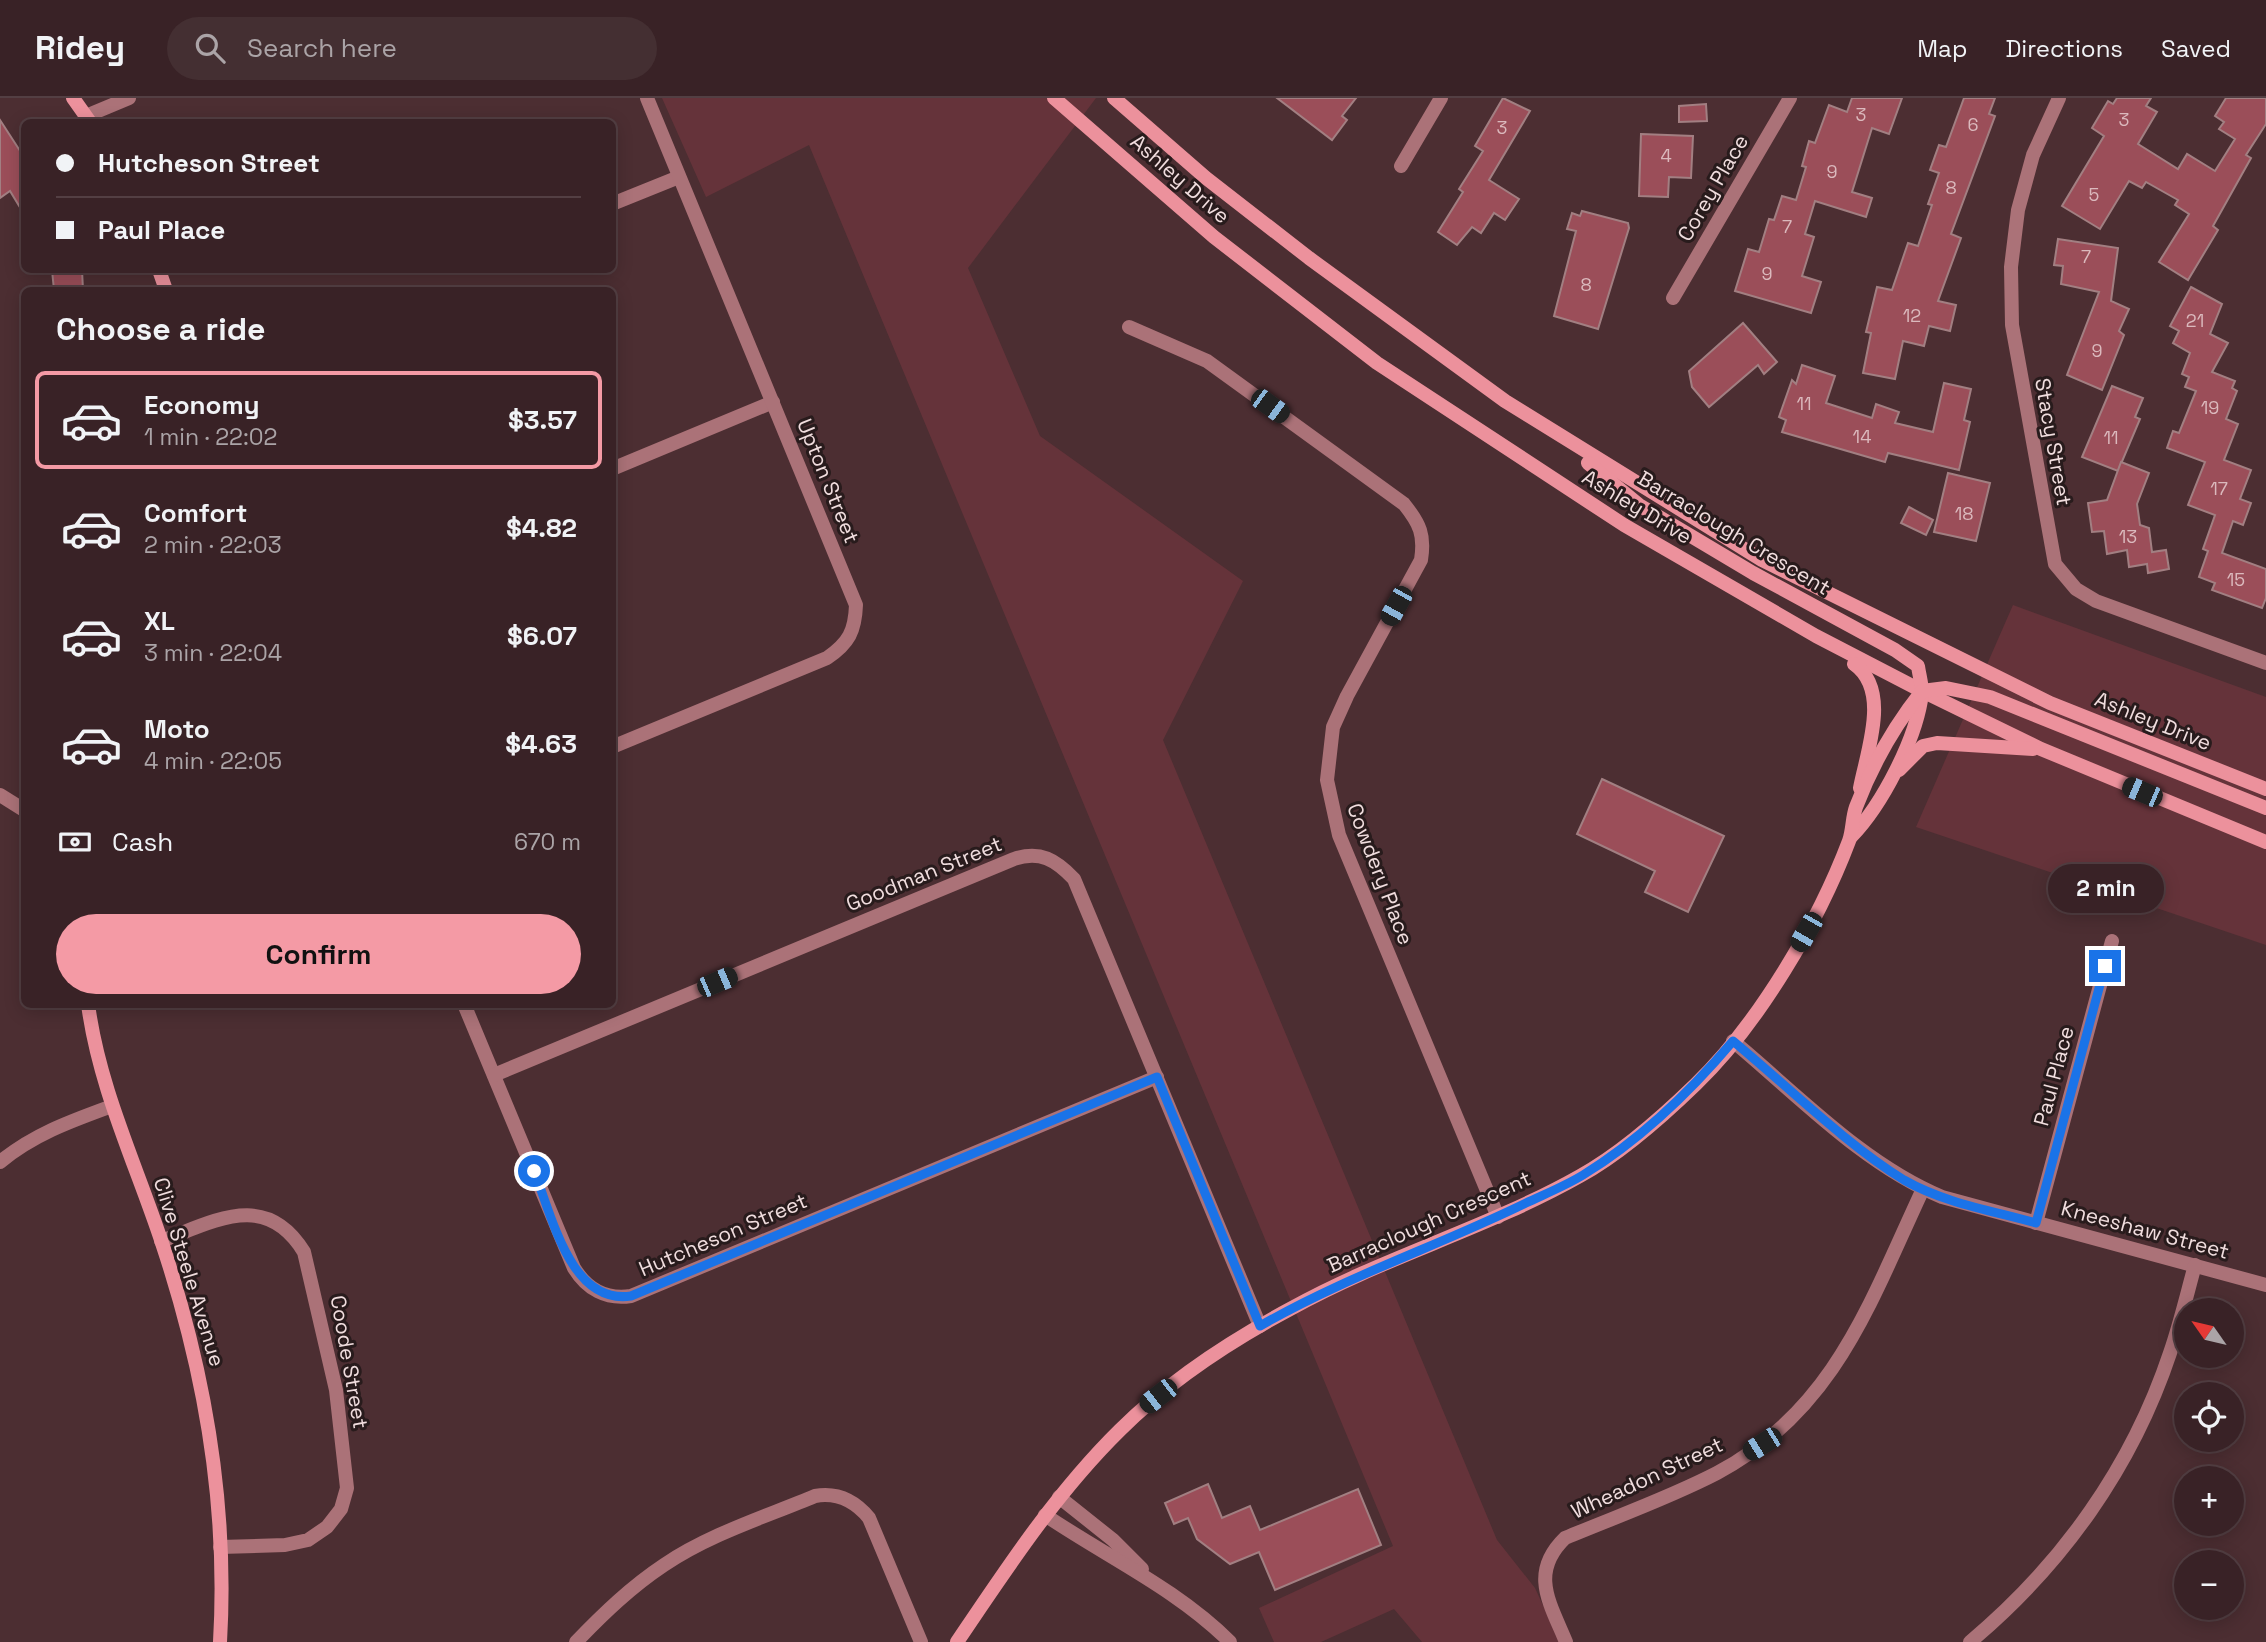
<!DOCTYPE html>
<meta charset="utf-8">
<style>
:root{--surface:#392226;--page:#442f32;--text:#f1f3f6;--muted:#aba4a7;--line:#533f43;--accent:#f49aa5}
body{margin:0;font-family:"Space Grotesk",sans-serif;background:var(--page);color:var(--text);height:100vh;display:flex;flex-direction:column;font-size:26px;white-space:nowrap}
*{box-sizing:border-box;margin:0}
p{font-size:23px;color:var(--muted)}
.icon{flex:none;width:38px;height:38px;fill:none;stroke:currentColor;stroke-width:2;stroke-linecap:round;stroke-linejoin:round}
.map{position:relative;flex:1;overflow:hidden}
.details{position:absolute;left:21px;top:189px;width:595px;height:721px;display:flex;flex-direction:column;background:var(--surface);border-radius:10px;box-shadow:0 4px 18px #0003,0 0 0 2px var(--line)}
.details>*{flex:none}
.hud{position:absolute;left:21px;top:21px;width:595px;height:154px;border-radius:10px;box-shadow:0 4px 18px #0003,0 0 0 2px var(--line);display:grid;align-content:center;height:154px;padding:0 35px;background:var(--surface)}
.needle{width:46px;rotate:304deg}
.tools{position:absolute;left:2174px;top:1200px;display:grid;gap:14px}
.tools a{display:grid;place-items:center;width:70px;height:70px;border-radius:50%;background:var(--surface);box-shadow:0 4px 18px #0003,0 0 0 2px var(--line);font-size:35px}
.end{position:absolute;width:32px;height:32px;margin:-16px;border:9px solid #1a73e8;background:#fff;box-shadow:0 0 0 4px #fff}
.from{border-radius:50%}
.bubble{position:absolute;height:49px;border-radius:24px;background:var(--surface);box-shadow:0 4px 18px #0003,0 0 0 2px var(--line);font-size:23px;font-weight:600;line-height:49px;text-align:center}
.car{position:absolute;width:21px;height:42px;margin:-21px -10px;border-radius:9px;box-shadow:0 0 5px 2px #0007;background:linear-gradient(#222 24%,#8ab4d8 0 40%,#222 0 76%,#8ab4d8 0 86%,#222 0)}
.hud b{display:flex;align-items:center;gap:24px;height:66px;font-size:26px}
.hud b+b{border-top:2px solid var(--line)}
.hud i{width:18px;height:18px;background:var(--text)}
ul{padding:0;list-style:none}
li{display:flex;align-items:center;gap:21px;height:98px;margin:0 14px 10px;padding:0 21px;border:4px solid transparent;border-radius:10px}
li div{flex:1}
li b{display:block;font-size:26px}
li em{font-style:normal;font-weight:600}
li.on{border-color:var(--accent)}
li>.icon{width:63px;height:63px;stroke-width:1.5}
h2{padding:0 35px;font-size:32px;line-height:84px}
.pay{display:flex;align-items:center;gap:18px;height:77px;padding:0 35px;font-size:26px}
.pay p{margin-inline-start:auto}
.button{display:flex;gap:14px;margin-top:auto;padding:14px 35px}
.button a{flex:1;height:80px;border-radius:42px;background:var(--accent);color:#111;font-size:28px;font-weight:600;line-height:80px;text-align:center}
header{display:flex;align-items:center;gap:42px;box-sizing:border-box;height:98px;padding:0 35px;background:var(--surface);border-bottom:2px solid var(--line)}
header strong{font-size:33px}
nav{display:flex;gap:38px;margin-inline-start:auto;font-size:24px}
.search{width:490px;height:63px;background:var(--page);display:flex;align-items:center;gap:18px;box-sizing:border-box;padding:0 24px;border-radius:38px;color:var(--muted);font-size:26px}
.map>svg:first-child{display:block}
.green{fill:#65333a}
.building{fill:#9b4e59;stroke:#a27f82;stroke-width:2}
.lines{fill:none;stroke-linecap:round;stroke-linejoin:round}
.street{stroke:#ab7278;stroke-width:14}
.secondary{stroke:#ec919c;stroke-width:14}
.route{stroke:#1a73e8;stroke-width:9}
.labels{text-anchor:middle;stroke-width:6;stroke-linejoin:round;paint-order:stroke}
.number-label{font-size:18px;fill:#dbb9bd}
.street-label{font-size:21px;fill:#f0ddde;stroke:#281b1c}
</style>
<header>
<strong>Ridey</strong>
<div class="search"><svg class="icon" aria-label="search" viewBox="0 0 24 24"><circle cx="10" cy="10" r="6"/><path d="M15 15l6 6"/></svg>Search here</div>
<nav><a>Map</a><a>Directions</a><a>Saved</a></nav>
</header>
<div class="map">
<svg width="2266" height="1544" viewBox="0 0 2266 1544">
<rect width="100%" height="100%" fill="#4c2e32"/>
<g class="green">
<polygon points="662,0 1096,0 968,170 1040,338 1243,483 1163,642 1497,1442 1535,1490 1560,1544 1422,1544 1394,1511 1321,1544 1274,1544 1259,1510 1393,1448 809,47 706,99"/>
<polygon points="2013,507 2266,599 2266,847 1916,729"/>
</g>
<g class="building">
<polygon points="1277,0 1356,0 1342,18 1347,22 1332,42"/>
<polygon points="1503,0 1530,13 1489,82 1519,101 1505,122 1494,115 1481,135 1472,129 1457,147 1438,134 1463,94 1459,91 1483,53 1475,48"/>
<polygon points="1852,0 1902,0 1889,36 1872,30 1852,94 1872,100 1866,119 1815,103 1805,136 1814,139 1802,178 1821,184 1811,215 1735,193 1748,151 1759,154 1769,121 1774,122 1782,98 1796,102 1806,69 1802,68 1809,43 1815,45 1829,7 1847,14"/>
<polygon points="1964,0 1995,0 1989,16 1995,18 1951,136 1961,140 1938,203 1956,207 1950,233 1929,228 1924,248 1903,243 1895,281 1863,275 1871,235 1866,234 1877,189 1892,192 1908,145 1918,148 1932,107 1928,106 1939,75 1930,72 1939,47 1946,49"/>
<polygon points="2117,0 2151,0 2146,8 2157,14 2138,46 2178,71 2187,56 2215,73 2235,41 2219,31 2224,24 2215,18 2226,0 2266,0 2266,26 2246,57 2251,60 2213,128 2218,132 2188,182 2159,164 2189,116 2175,107 2178,102 2146,84 2142,90 2129,83 2100,131 2062,108 2104,38 2092,30 2108,3 2113,6"/>
<polygon points="1706,6 1707,23 1679,24 1679,8"/>
<polygon points="0,22 24,59 24,116 10,93 0,100"/>
<polygon points="1641,36 1693,38 1691,80 1669,79 1668,99 1639,98"/>
<polygon points="1582,113 1628,125 1629,130 1598,231 1554,218 1576,133 1567,131 1572,115 1580,118"/>
<polygon points="2058,141 2118,150 2111,203 2129,211 2119,233 2124,237 2102,292 2067,277 2099,194 2061,186 2063,168 2054,167"/>
<polygon points="52,172 82,172 83,192 54,192"/>
<polygon points="2191,189 2222,206 2210,236 2228,245 2212,274 2235,283 2232,290 2237,293 2226,321 2238,326 2224,362 2251,372 2240,401 2251,405 2243,427 2233,423 2222,455 2266,471 2266,500 2262,510 2212,492 2215,485 2199,479 2208,453 2203,451 2215,417 2188,407 2205,364 2167,350 2173,333 2179,335 2196,293 2185,289 2189,279 2182,276 2190,255 2173,245 2179,233 2170,228"/>
<polygon points="1743,225 1777,264 1764,276 1758,267 1709,309 1692,289 1689,273"/>
<polygon points="1802,267 1835,278 1826,305 1872,320 1876,306 1899,314 1895,325 1933,334 1944,285 1971,291 1964,322 1970,324 1959,372 1888,355 1885,364 1782,334 1786,322 1779,319 1792,282 1796,286"/>
<polygon points="2112,288 2143,300 2135,319 2140,321 2118,373 2082,359"/>
<polygon points="2121,364 2149,375 2137,406 2140,427 2149,430 2152,454 2166,452 2169,471 2148,475 2147,466 2129,469 2127,452 2107,456 2104,433 2092,434 2088,405 2107,402"/>
<polygon points="1948,375 1990,385 1976,443 1934,434"/>
<polygon points="1909,409 1933,422 1926,437 1901,425"/>
<polygon points="1602,681 1724,738 1688,814 1645,794 1655,773 1577,736"/>
<polygon points="1208,1386 1222,1420 1250,1408 1260,1432 1358,1391 1381,1447 1275,1492 1259,1454 1230,1466 1197,1441 1188,1420 1174,1426 1165,1405"/>
</g>
<g class="lines">
<g class="street">
<polyline points="2059,0 2033,57 2018,112 2011,169 2012,227 2055,466 2076,491 2096,503 2266,565"/>
<polyline points="86,18 129,0"/>
<polyline points="1401,68 1441,0"/>
<polyline points="612,106 679,79"/>
<polyline points="1673,200 1790,0"/>
<path d="M1129,229L1207,263L1404,406C1420,426 1425,437 1421,462L1347,598L1333,629L1327,682L1339,737L1498,1119"/>
<polyline points="612,371 773,304"/>
<path d="M612,649L827,560C849,545 855,533 856,507L647,0"/>
<polyline points="0,697 24,712"/>
<path d="M464,906L574,1170C587,1191 606,1202 631,1198L1157,979"/>
<path d="M1733,943C1799,998 1863,1066 1942,1099L2266,1187"/>
<path d="M494,977L1014,761C1040,752 1056,762 1074,781L1260,1228"/>
<path d="M0,1064C34,1036 71,1023 112,1008"/>
<polyline points="2036,1125 2112,843"/>
<path d="M161,1143C215,1123 266,1092 304,1154L336,1292L347,1390L341,1411L327,1429L308,1442L285,1447L220,1449"/>
<polyline points="1059,1399 1113,1442 1142,1471"/>
<path d="M1045,1417C1107,1459 1177,1491 1230,1544"/>
<path d="M576,1544C604,1515 631,1489 664,1467C710,1436 765,1419 815,1398C838,1394 855,1403 869,1420L921,1544"/>
<path d="M1566,1544C1550,1505 1529,1475 1565,1440C1615,1419 1669,1400 1717,1375C1835,1312 1870,1204 1923,1091"/>
<path d="M1970,1544C2062,1467 2132,1369 2170,1255C2180,1226 2187,1196 2195,1167"/>
</g>
<g class="secondary">
<polyline points="73,0 90,24"/>
<polyline points="1054,0 1214,139 1377,265 1624,427 1816,538 1922,593 2041,651 2266,744"/>
<polyline points="1114,0 1206,80 1309,160 1505,303 1762,462 2050,605 2266,691"/>
<polyline points="159,172 166,192"/>
<path d="M1588,365L1639,407L1753,475L1895,552L1918,568C1919,576 1922,586 1922,595C1917,640 1882,707 1851,739"/>
<path d="M1854,566C1891,592 1867,653 1860,690"/>
<polyline points="1899,672 1923,648 1937,645 2033,651"/>
<path d="M88,906C99,990 136,1066 162,1145C205,1274 228,1408 220,1544"/>
<path d="M957,1544C1007,1470 1056,1395 1120,1332C1169,1283 1230,1243 1292,1210C1384,1159 1488,1130 1580,1078C1622,1055 1662,1019 1696,986C1759,925 1818,825 1849,743C1853,732 1852,720 1856,709C1872,667 1895,627 1922,593L1946,590L1990,599L2266,710"/>
</g>
</g>
<g class="lines">
<path class="route" d="M534,1073C552,1117 570,1207 631,1198L1157,979L1260,1228C1345,1179 1438,1148 1526,1105C1545,1096 1565,1088 1583,1077C1640,1042 1690,994 1733,943C1786,987 1847,1047 1904,1082C1944,1105 1993,1113 2036,1125L2105,868"/>
</g>
<g class="labels">
<g class="number-label">
<text x="1861" y="23">3</text>
<text x="2124" y="28">3</text>
<text x="1973" y="33">6</text>
<text x="1502" y="36">3</text>
<text x="1666" y="64">4</text>
<text x="1832" y="80">9</text>
<text x="1951" y="96">8</text>
<text x="2094" y="103">5</text>
<text x="1787" y="135">7</text>
<text x="2086" y="165">7</text>
<text x="1767" y="182">9</text>
<text x="1586" y="193">8</text>
<text x="1912" y="224">12</text>
<text x="2195" y="229">21</text>
<text x="2097" y="259">9</text>
<text x="1804" y="312">11</text>
<text x="2210" y="316">19</text>
<text x="1862" y="345">14</text>
<text x="2111" y="346">11</text>
<text x="2219" y="397">17</text>
<text x="1964" y="422">18</text>
<text x="2128" y="445">13</text>
<text x="2236" y="488">15</text>
</g>
<g class="street-label">
<text transform="translate(1180 81) rotate(41)" y="7">Ashley Drive</text>
<text transform="translate(1713 90) rotate(-60)" y="7">Corey Place</text>
<text transform="translate(2053 344) rotate(80)" y="7">Stacy Street</text>
<text transform="translate(828 383) rotate(68)" y="7">Upton Street</text>
<text transform="translate(1637 409) rotate(31)" y="7">Ashley Drive</text>
<text transform="translate(1734 435) rotate(31)" y="7">Barraclough Crescent</text>
<text transform="translate(2153 623) rotate(22)" y="7">Ashley Drive</text>
<text transform="translate(924 776) rotate(-22)" y="7">Goodman Street</text>
<text transform="translate(1380 776) rotate(69)" y="7">Cowdery Place</text>
<text transform="translate(2054 978) rotate(-75)" y="7">Paul Place</text>
<text transform="translate(1429 1124) rotate(-24)" y="7">Barraclough Crescent</text>
<text transform="translate(2145 1132) rotate(15)" y="7">Kneeshaw Street</text>
<text transform="translate(723 1137) rotate(-23)" y="7">Hutcheson Street</text>
<text transform="translate(189 1174) rotate(73)" y="7">Clive Steele Avenue</text>
<text transform="translate(349 1264) rotate(80)" y="7">Coode Street</text>
<text transform="translate(1647 1380) rotate(-25)" y="7">Wheadon Street</text>
</g>
</g>
</svg>
<div class="tools">
<a><svg class="needle" viewBox="-14 -14 28 28"><path d="M0-13l5 13h-10z" fill="#e53935"/><path d="M0 13l5-13h-10z" fill="#aba4a7"/></svg></a>
<a><svg class="icon" aria-label="locate" viewBox="0 0 24 24"><circle cx="12" cy="12" r="6"/><path d="M12 2v4M12 18v4M2 12h4M18 12h4"/></svg></a>
<a>+</a>
<a>−</a>
</div>
<i class="end from" style="left:534px;top:1073px"></i>
<i class="end" style="left:2105px;top:868px"></i>
<div class="bubble" style="left:2048px;top:766px;width:116px">2 min</div>
<i class="car" style="left:1270px;top:308px;rotate:126deg"></i>
<i class="car" style="left:1396px;top:508px;rotate:209deg"></i>
<i class="car" style="left:2142px;top:694px;rotate:293deg"></i>
<i class="car" style="left:1806px;top:834px;rotate:210deg"></i>
<i class="car" style="left:717px;top:884px;rotate:67deg"></i>
<i class="car" style="left:1158px;top:1298px;rotate:232deg"></i>
<i class="car" style="left:1762px;top:1346px;rotate:238deg"></i>
<div class="hud">
<b><i class="from"></i>Hutcheson Street</b>
<b><i></i>Paul Place</b>
</div>
<section class="details">
<h2>Choose a ride</h2>
<ul>
<li class="on"><svg class="icon" aria-label="car" viewBox="0 0 24 24"><path d="M5 17H2v-5l4-1 3-4h7l3 4 3 1v5h-3M9 17h6M6 11h13"/><circle cx="7" cy="17" r="2"/><circle cx="17" cy="17" r="2"/></svg><div><b>Economy</b><p>1 min · 22:02</p></div><em>$3.57</em></li>
<li><svg class="icon" aria-label="car" viewBox="0 0 24 24"><path d="M5 17H2v-5l4-1 3-4h7l3 4 3 1v5h-3M9 17h6M6 11h13"/><circle cx="7" cy="17" r="2"/><circle cx="17" cy="17" r="2"/></svg><div><b>Comfort</b><p>2 min · 22:03</p></div><em>$4.82</em></li>
<li><svg class="icon" aria-label="car" viewBox="0 0 24 24"><path d="M5 17H2v-5l4-1 3-4h7l3 4 3 1v5h-3M9 17h6M6 11h13"/><circle cx="7" cy="17" r="2"/><circle cx="17" cy="17" r="2"/></svg><div><b>XL</b><p>3 min · 22:04</p></div><em>$6.07</em></li>
<li><svg class="icon" aria-label="car" viewBox="0 0 24 24"><path d="M5 17H2v-5l4-1 3-4h7l3 4 3 1v5h-3M9 17h6M6 11h13"/><circle cx="7" cy="17" r="2"/><circle cx="17" cy="17" r="2"/></svg><div><b>Moto</b><p>4 min · 22:05</p></div><em>$4.63</em></li>
</ul>
<div class="pay"><svg class="icon" aria-label="cash" viewBox="0 0 24 24"><path d="M3 7h18v10H3z"/><circle cx="12" cy="12" r="2"/></svg>Cash<p>670 m</p></div>
<div class="button"><a>Confirm</a></div>
</section>
</div>
